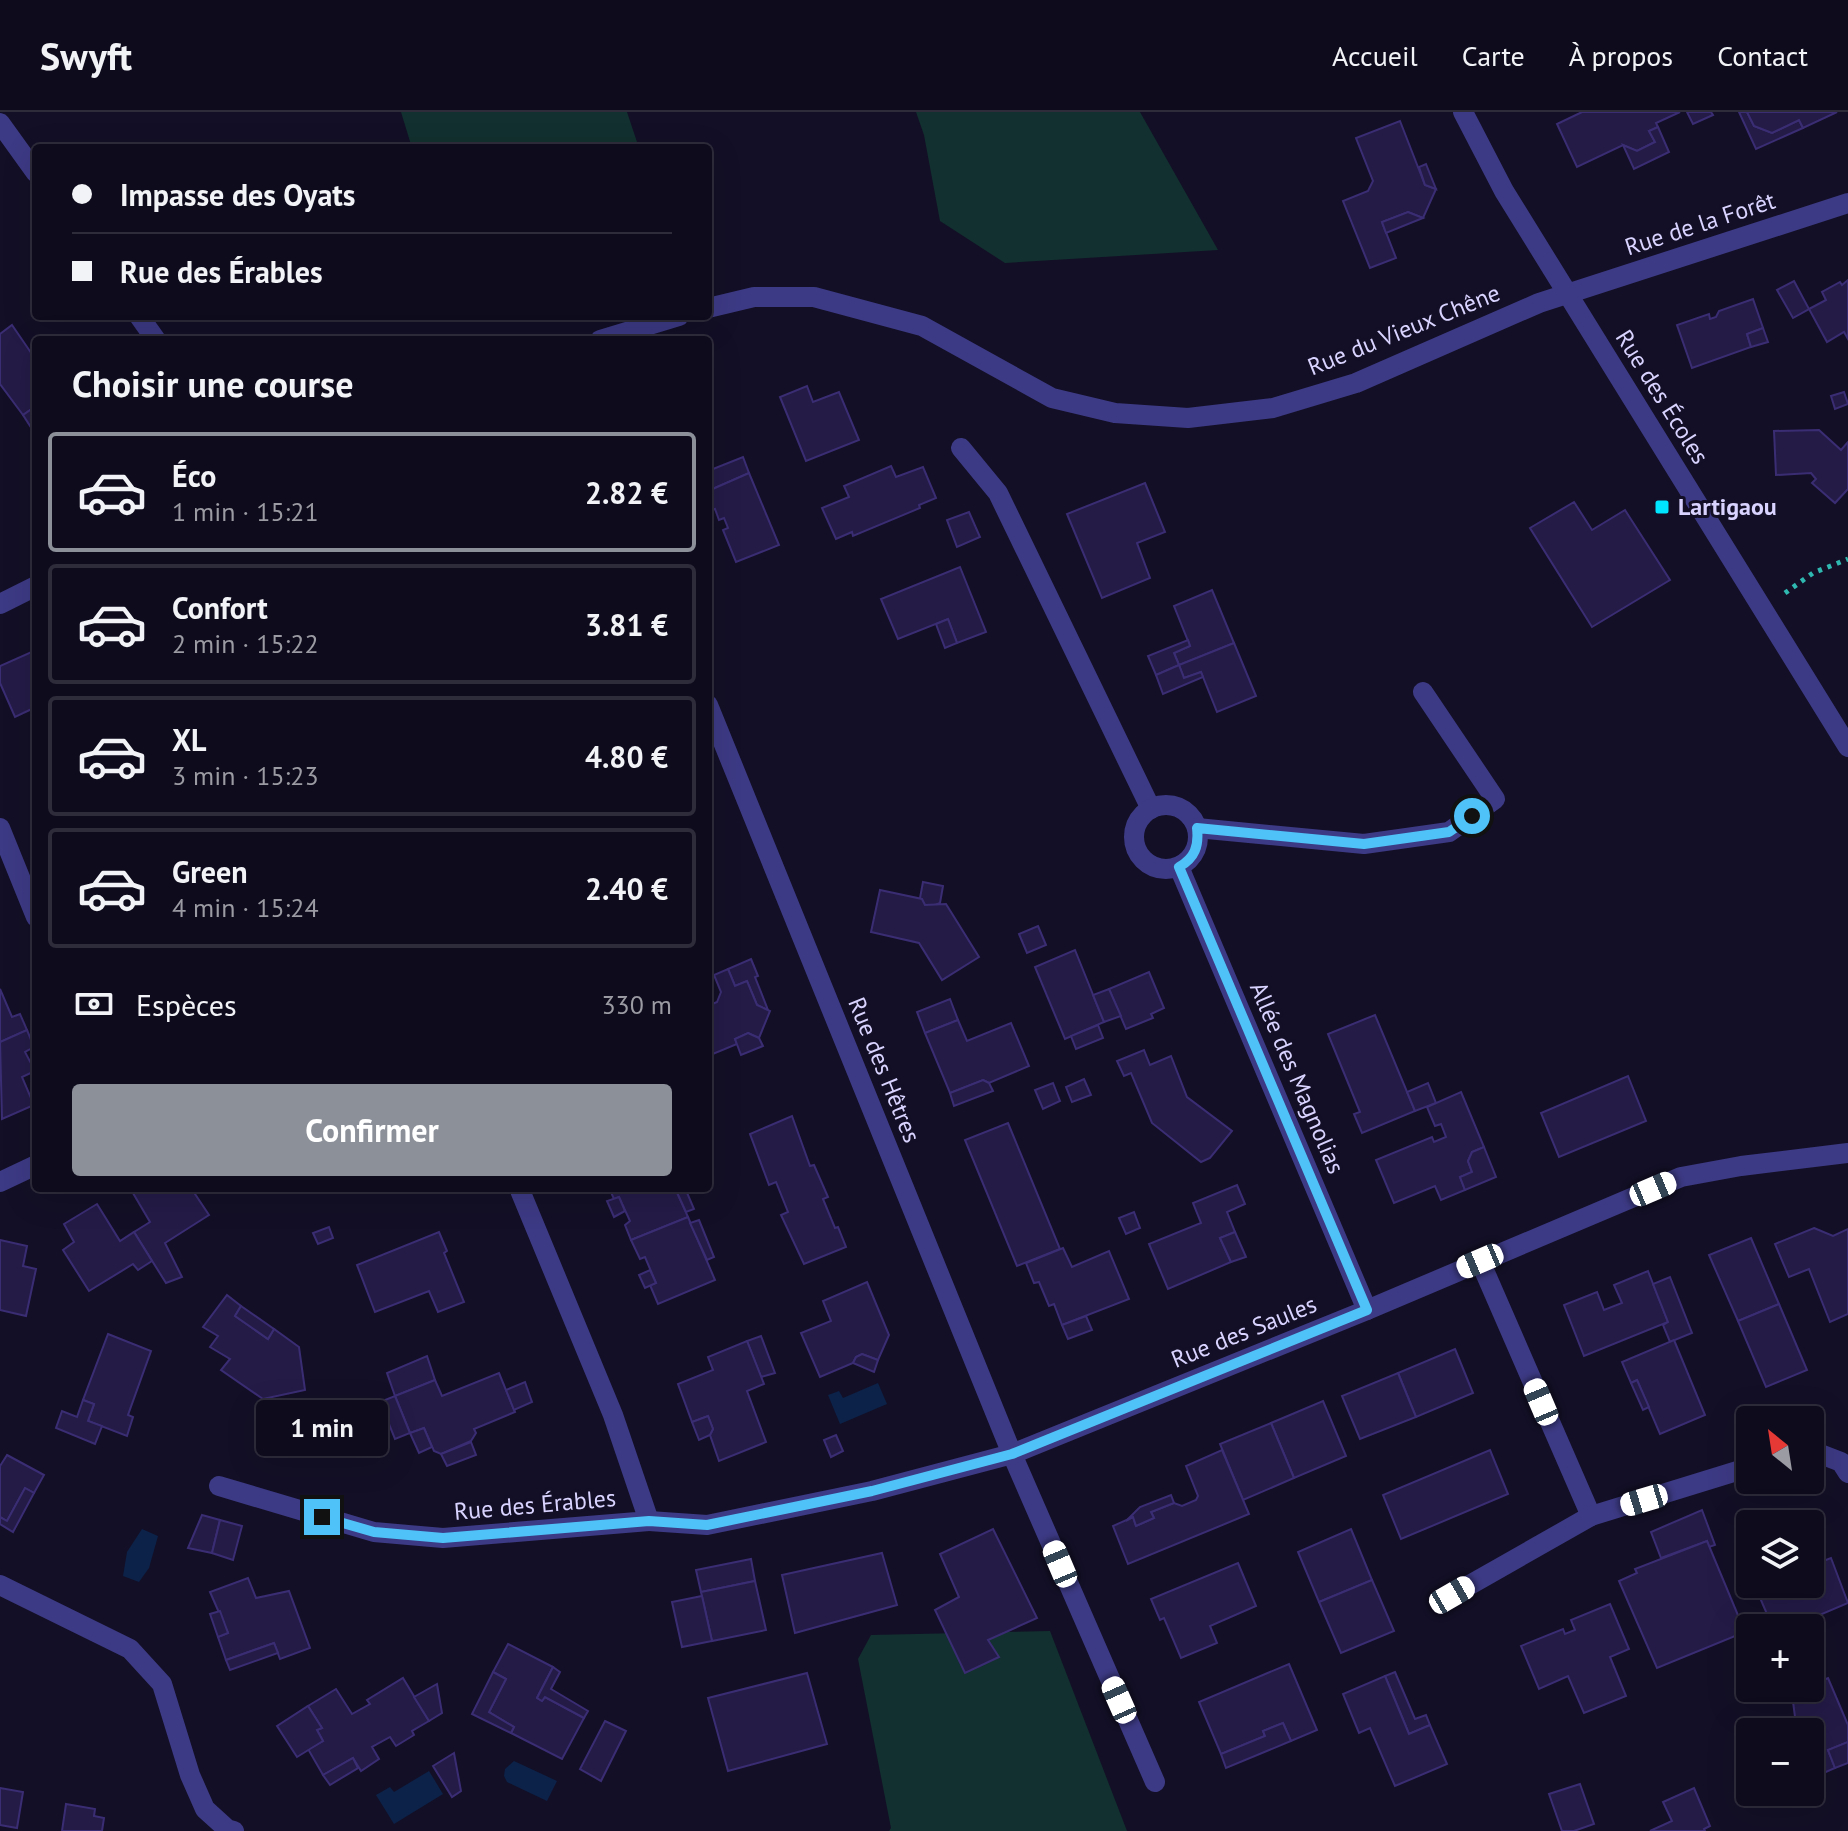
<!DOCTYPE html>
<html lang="fr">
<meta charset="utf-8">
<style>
:root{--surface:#0e0b1c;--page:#171425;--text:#f1f3f6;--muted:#9b9ba3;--line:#2e2b3b;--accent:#8c9099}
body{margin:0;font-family:"PT Sans",sans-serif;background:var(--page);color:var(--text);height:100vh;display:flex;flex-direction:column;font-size:30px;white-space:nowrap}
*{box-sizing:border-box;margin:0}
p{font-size:26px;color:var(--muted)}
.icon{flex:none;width:44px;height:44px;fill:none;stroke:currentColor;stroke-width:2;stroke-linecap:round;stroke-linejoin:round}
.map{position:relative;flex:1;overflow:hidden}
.side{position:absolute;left:32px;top:224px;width:680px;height:856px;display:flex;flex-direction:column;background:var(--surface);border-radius:8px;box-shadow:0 8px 32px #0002,0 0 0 2px var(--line)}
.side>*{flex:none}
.top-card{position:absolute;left:32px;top:32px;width:680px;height:176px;border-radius:8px;box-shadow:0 8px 32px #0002,0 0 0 2px var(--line);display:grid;align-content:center;height:176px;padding:0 40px;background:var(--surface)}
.needle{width:52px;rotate:330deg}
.tools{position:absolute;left:1736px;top:1294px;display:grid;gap:16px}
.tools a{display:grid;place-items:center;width:88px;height:88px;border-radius:8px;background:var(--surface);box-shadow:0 8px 32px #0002,0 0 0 2px var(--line);font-size:40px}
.end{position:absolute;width:36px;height:36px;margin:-18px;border:10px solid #4fc3f7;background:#111;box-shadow:0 0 0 4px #111}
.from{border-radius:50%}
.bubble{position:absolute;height:56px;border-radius:8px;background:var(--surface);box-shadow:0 8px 32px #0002,0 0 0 2px var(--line);font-size:26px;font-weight:700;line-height:56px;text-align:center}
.car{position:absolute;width:24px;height:48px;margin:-24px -12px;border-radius:10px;box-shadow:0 0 6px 2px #0007;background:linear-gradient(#fff 24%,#345 0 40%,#fff 0 76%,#345 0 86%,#fff 0)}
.top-card b{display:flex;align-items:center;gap:28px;height:76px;font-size:30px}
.top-card b+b{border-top:2px solid var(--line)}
.top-card i{width:20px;height:20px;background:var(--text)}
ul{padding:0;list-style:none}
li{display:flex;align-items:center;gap:24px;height:120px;margin:0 16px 12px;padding:0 24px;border:4px solid var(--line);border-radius:8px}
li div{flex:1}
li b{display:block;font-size:30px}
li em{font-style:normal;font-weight:700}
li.active{border-color:var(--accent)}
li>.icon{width:72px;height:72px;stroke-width:1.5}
h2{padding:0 40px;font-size:36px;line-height:96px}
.pay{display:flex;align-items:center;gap:20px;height:88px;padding:0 40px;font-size:30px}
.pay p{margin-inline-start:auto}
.primary-button{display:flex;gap:16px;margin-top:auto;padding:16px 40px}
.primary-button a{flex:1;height:92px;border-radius:8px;background:var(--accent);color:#fff;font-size:32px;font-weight:700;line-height:92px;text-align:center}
header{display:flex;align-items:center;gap:48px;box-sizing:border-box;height:112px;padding:0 40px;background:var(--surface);border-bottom:2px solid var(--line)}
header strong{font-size:38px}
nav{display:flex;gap:44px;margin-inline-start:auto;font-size:28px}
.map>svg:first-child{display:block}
.green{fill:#12302f}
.water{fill:#0c2248}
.building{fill:#241b47;stroke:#3b2d73;stroke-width:2}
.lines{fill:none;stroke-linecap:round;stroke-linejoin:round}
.path{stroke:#2fb8b0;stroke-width:5;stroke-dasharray:4 6;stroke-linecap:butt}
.minor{stroke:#3d3a85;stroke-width:20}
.tertiary{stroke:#3d3a85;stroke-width:20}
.route{stroke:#4fc3f7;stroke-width:10}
.poi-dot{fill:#00e5ff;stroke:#130f26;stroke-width:3}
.labels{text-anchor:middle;stroke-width:6;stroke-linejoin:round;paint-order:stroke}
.street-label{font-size:24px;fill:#d9d4ff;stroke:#130f26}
.poi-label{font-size:24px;font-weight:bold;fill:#d9d4ff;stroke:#130f26;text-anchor:start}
</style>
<header>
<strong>Swyft</strong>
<nav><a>Accueil</a><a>Carte</a><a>À propos</a><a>Contact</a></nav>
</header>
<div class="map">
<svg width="1848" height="1719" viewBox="0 0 1848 1719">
<rect width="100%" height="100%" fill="#130f26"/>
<g class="green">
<polygon points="401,0 627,0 639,36 412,36"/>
<polygon points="916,0 1140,0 1218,138 1005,151 940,109 924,23"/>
<polygon points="1050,1519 1127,1719 889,1719 891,1716 858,1547 871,1523"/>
</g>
<g class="water">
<polygon points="878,1271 887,1292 840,1312 828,1283 839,1279 843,1286"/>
<polygon points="142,1417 158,1424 149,1456 139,1470 123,1464 127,1440"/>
<polygon points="514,1649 557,1669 547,1689 507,1670 504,1664 505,1657"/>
<polygon points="429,1659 443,1682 394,1712 376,1683 390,1675 394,1680"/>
</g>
<g class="building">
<polygon points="1582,0 1680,0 1656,11 1658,15 1649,19 1655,30 1637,39 1623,33 1577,55 1557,12"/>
<polygon points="1687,0 1711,0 1713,3 1693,12"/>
<polygon points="1739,0 1747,0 1754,14 1772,21 1799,8 1803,16 1756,37"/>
<polygon points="1747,0 1837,0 1803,16 1799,8 1772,21 1754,14"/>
<polygon points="1400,9 1425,73 1436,77 1423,106 1408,100 1382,110 1396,146 1370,156 1343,89 1368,79 1373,69 1356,26"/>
<polygon points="1658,15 1669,40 1634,57 1623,33 1637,39 1655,30 1649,19"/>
<polygon points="1426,52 1436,77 1425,73 1419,55"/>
<polygon points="1408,100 1423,106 1386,121 1382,110"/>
<polygon points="1848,168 1848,227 1844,220 1827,230 1809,197 1826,188 1822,180 1840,170 1842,173"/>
<polygon points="1794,169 1809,197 1793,206 1777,178"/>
<polygon points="1753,187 1763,216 1747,222 1751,235 1692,256 1677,213 1709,202 1710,207 1716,205 1719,199"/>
<polygon points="12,213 36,248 36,294 23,303 0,272 0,222"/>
<polygon points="1763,216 1768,230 1751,235 1747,222"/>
<polygon points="807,274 813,290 839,280 859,328 806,349 780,285"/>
<polygon points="1844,280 1848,292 1835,297 1831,284"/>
<polygon points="36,294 36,314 32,317 23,303"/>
<polygon points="1819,318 1841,338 1848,330 1848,377 1835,391 1812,371 1816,367 1811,361 1776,363 1774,319"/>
<polygon points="743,345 749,361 708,379 708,359"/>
<polygon points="891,354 896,365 923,355 936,386 919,393 920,396 853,424 852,420 836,427 822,396 849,385 844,374"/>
<polygon points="749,361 779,433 736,450 723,418 728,416 724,406 719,408 715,397 710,398 708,393 708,379"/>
<polygon points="1145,371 1165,420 1137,431 1150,466 1102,486 1067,402"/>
<polygon points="1574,390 1592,418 1625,398 1670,468 1592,515 1530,416"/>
<polygon points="969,400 980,425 957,435 947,408"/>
<polygon points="960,455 986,520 957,531 948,507 898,527 881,487"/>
<polygon points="1212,478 1234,531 1179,553 1174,541 1190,534 1174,494"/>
<polygon points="948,507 957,531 945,536 936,512"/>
<polygon points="1188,528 1190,534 1174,541 1179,553 1156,563 1148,544"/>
<polygon points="1234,531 1256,584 1217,600 1201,560 1184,566 1179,553"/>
<polygon points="36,538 36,595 15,605 0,571 0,554"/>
<polygon points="1179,553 1184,566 1201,560 1203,565 1163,582 1156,563"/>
<polygon points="923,770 943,774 940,791 933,794 925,793 920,786"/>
<polygon points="880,778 922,787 925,793 946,792 979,845 942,868 919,831 871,820"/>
<polygon points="1038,814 1046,833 1027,841 1019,822"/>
<polygon points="1075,838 1104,910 1065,927 1035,855"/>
<polygon points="751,847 758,864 755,865 768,898 757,893 747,869 735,874 728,857"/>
<polygon points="728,857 735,874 747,869 757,893 770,899 759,926 748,921 735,927 737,932 708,944 708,894 717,890 721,880 714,863"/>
<polygon points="1149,860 1164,896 1151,902 1153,906 1126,917 1109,877"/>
<polygon points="0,877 12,905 20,902 27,918 0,930"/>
<polygon points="1109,877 1121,904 1104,910 1093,883"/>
<polygon points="950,887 958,908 925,921 917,900"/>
<polygon points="1375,903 1415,999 1362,1021 1354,1002 1360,1000 1328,922"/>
<polygon points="958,908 967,929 1011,911 1029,954 989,971 983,968 950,981 925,921"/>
<polygon points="1098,913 1103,926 1076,937 1071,924"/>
<polygon points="27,918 34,935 25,940 35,959 22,965 34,993 2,1007 0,930"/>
<polygon points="748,921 759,926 763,934 741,943 735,927"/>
<polygon points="1144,938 1150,953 1171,944 1187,985 1232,1019 1210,1046 1201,1050 1152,1011 1131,961 1124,964 1117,949"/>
<polygon points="1628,964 1646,1009 1559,1045 1541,1001"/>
<polygon points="1084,967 1091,983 1072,990 1066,975"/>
<polygon points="983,968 989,971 993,979 954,994 950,981"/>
<polygon points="1053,971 1060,989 1043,997 1035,978"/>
<polygon points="1428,971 1436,991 1415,999 1407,980"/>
<polygon points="1461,980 1484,1035 1472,1040 1468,1049 1472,1060 1460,1065 1465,1078 1441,1088 1435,1074 1394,1091 1376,1048 1432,1025 1434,1030 1446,1025 1441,1012 1435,1014 1427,995"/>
<polygon points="792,1004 810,1054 814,1053 828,1085 823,1087 835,1116 838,1115 846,1135 804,1152 781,1103 788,1100 776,1070 769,1073 750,1022"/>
<polygon points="1008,1011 1060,1137 1017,1154 965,1028"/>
<polygon points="1484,1035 1496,1065 1465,1078 1460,1065 1472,1060 1468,1049 1472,1040"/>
<polygon points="1237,1073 1245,1092 1227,1100 1235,1120 1220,1126 1231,1150 1168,1177 1149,1132 1201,1111 1193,1091"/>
<polygon points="130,1076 191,1076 209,1103 165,1131 182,1165 166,1171 134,1120 150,1110"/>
<polygon points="609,1076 675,1076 688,1105 631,1128 625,1113 630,1109 619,1085 614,1087"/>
<polygon points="675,1076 685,1076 694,1097 686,1100"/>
<polygon points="619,1085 625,1099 614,1105 607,1089"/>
<polygon points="97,1092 120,1129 134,1120 152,1149 138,1158 133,1152 89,1179 63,1138 74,1130 64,1112"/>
<polygon points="1134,1100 1140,1116 1126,1122 1119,1106"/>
<polygon points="688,1105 715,1168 658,1192 650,1173 656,1171 645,1145 640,1147 631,1128"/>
<polygon points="699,1108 714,1145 707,1148 690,1111"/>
<polygon points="329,1115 333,1126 318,1132 313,1121"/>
<polygon points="1814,1116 1833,1124 1848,1117 1848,1202 1830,1210 1809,1157 1789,1165 1775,1132"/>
<polygon points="439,1120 447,1139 444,1141 464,1190 438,1200 429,1179 375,1200 357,1153"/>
<polygon points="1235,1120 1246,1145 1231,1150 1220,1126"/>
<polygon points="1751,1126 1779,1192 1738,1209 1709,1143"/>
<polygon points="0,1128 27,1134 23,1154 36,1157 26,1204 0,1198"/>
<polygon points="1063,1136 1072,1155 1109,1139 1129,1187 1062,1213 1054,1192 1049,1194 1039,1170 1034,1171 1026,1151"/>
<polygon points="650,1158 656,1171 645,1176 639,1163"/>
<polygon points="1648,1159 1668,1210 1584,1244 1564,1193 1597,1180 1604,1198 1622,1191 1614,1173"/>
<polygon points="1670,1165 1692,1221 1670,1230 1663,1213 1668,1210 1653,1172"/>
<polygon points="867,1170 889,1223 878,1248 862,1242 856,1245 853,1251 820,1265 801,1221 831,1209 823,1189"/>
<polygon points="227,1183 241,1194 235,1204 268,1227 274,1217 299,1235 305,1278 263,1287 221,1258 230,1247 210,1235 218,1224 203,1215"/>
<polygon points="1779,1192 1807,1258 1766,1275 1738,1209"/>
<polygon points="241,1194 274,1217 268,1227 235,1204"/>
<polygon points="1086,1204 1092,1218 1068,1227 1062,1213"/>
<polygon points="108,1222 151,1239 128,1303 133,1305 127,1324 88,1309 94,1292 83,1288"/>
<polygon points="761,1224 775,1261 761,1265 747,1229"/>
<polygon points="1674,1228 1705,1303 1660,1322 1637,1268 1631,1271 1622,1250"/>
<polygon points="747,1229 764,1272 747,1279 766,1330 719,1349 710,1323 713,1317 708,1304 692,1310 678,1272 713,1258 708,1245"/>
<polygon points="1455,1237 1473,1281 1416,1305 1398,1261"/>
<polygon points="862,1242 878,1248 874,1260 853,1251 856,1245"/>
<polygon points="427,1244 435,1268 395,1284 387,1261"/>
<polygon points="499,1261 515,1300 474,1317 476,1321 471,1329 441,1342 434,1339 424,1316 410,1321 395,1284 435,1268 442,1284"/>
<polygon points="1398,1261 1416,1305 1360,1327 1342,1284"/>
<polygon points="1637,1268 1649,1295 1643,1298 1631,1271"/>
<polygon points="525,1270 532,1290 514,1298 506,1278"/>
<polygon points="395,1284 410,1321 395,1327 380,1290"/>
<polygon points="83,1288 94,1292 88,1309 102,1314 95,1332 56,1316 62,1299 77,1305"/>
<polygon points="1323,1289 1346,1344 1294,1366 1271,1311"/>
<polygon points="708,1304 713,1317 710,1323 699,1328 692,1310"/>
<polygon points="1271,1311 1294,1366 1243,1388 1220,1332"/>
<polygon points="424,1316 432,1335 419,1341 410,1321"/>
<polygon points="836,1323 843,1339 831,1345 824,1328"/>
<polygon points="471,1330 476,1343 447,1354 441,1342"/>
<polygon points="1222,1338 1249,1402 1128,1452 1113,1414 1133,1405 1136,1414 1154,1406 1151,1400 1174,1391 1182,1394 1196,1388 1198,1384 1186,1354"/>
<polygon points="1490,1338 1508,1382 1401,1427 1383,1383"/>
<polygon points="7,1343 44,1363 34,1381 25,1376 7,1409 0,1405 0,1354"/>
<polygon points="25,1376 34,1381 13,1420 0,1412 0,1405 7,1409"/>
<polygon points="1171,1383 1174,1391 1151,1400 1154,1406 1136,1414 1133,1405 1126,1409 1140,1395"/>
<polygon points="1702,1398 1715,1433 1709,1435 1707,1429 1661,1446 1651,1420"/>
<polygon points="202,1403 220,1408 212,1441 188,1436"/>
<polygon points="220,1408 242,1414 233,1448 212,1441"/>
<polygon points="993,1417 1037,1506 988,1528 999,1545 965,1561 935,1498 959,1485 940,1442"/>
<polygon points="1351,1417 1372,1468 1319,1490 1298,1440"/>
<polygon points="1707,1429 1745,1520 1657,1556 1619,1469 1637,1461 1635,1457"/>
<polygon points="882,1441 897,1493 795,1521 782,1463"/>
<polygon points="1831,1446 1848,1491 1789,1516 1773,1516 1754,1472 1810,1472 1810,1454"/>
<polygon points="751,1447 755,1469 701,1480 696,1458"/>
<polygon points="1238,1451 1256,1494 1210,1514 1217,1531 1181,1546 1164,1506 1160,1508 1151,1487"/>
<polygon points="248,1466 256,1486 289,1479 310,1536 280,1547 274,1531 226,1548 218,1525 228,1521 210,1480"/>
<polygon points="1372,1468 1394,1519 1341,1541 1319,1490"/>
<polygon points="755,1469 766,1518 712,1529 701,1480"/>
<polygon points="702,1484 712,1529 682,1535 672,1490"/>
<polygon points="1610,1492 1629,1537 1610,1545 1626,1584 1584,1601 1568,1564 1539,1577 1521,1534 1563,1517 1565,1522 1575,1518 1571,1508"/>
<polygon points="220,1499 228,1521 218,1525 210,1502"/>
<polygon points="274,1531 278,1541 230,1558 226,1548"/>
<polygon points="508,1532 553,1555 537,1586 542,1589 545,1585 584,1606 562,1647 511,1621 514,1615 489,1600 506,1567 493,1560"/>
<polygon points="1289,1552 1317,1618 1291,1629 1283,1611 1263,1619 1265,1624 1221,1642 1199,1590"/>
<polygon points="553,1555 560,1560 551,1577 588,1599 584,1606 545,1585 542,1589 537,1586"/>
<polygon points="493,1560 506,1567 489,1600 514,1615 511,1621 472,1602"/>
<polygon points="1395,1560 1415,1607 1426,1603 1430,1613 1409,1622 1385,1564"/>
<polygon points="807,1561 827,1632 728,1659 708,1586"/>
<polygon points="1385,1564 1409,1622 1430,1613 1447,1652 1395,1674 1370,1616 1359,1621 1343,1582"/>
<polygon points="403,1566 429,1609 412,1619 414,1623 396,1634 390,1625 372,1635 379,1647 361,1659 353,1646 323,1663 308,1637 323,1629 317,1618 322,1616 308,1594 336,1577 352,1602 370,1592 367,1588"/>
<polygon points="1828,1566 1848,1613 1848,1630 1828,1638 1835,1656 1810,1667 1810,1620 1797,1620 1792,1582"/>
<polygon points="437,1572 442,1601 429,1609 414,1585"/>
<polygon points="308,1594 322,1616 317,1618 323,1629 297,1645 277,1614"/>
<polygon points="605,1609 626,1619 601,1669 580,1657"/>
<polygon points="1283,1611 1291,1629 1226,1656 1221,1642 1265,1624 1263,1619"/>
<polygon points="1848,1630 1848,1651 1835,1656 1828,1638"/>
<polygon points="454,1641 461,1679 452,1685 433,1654"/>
<polygon points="353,1646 358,1656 330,1673 323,1663"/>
<polygon points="1580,1672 1594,1712 1574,1719 1562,1719 1549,1682"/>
<polygon points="0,1676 23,1680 17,1716 0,1713"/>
<polygon points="1694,1676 1710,1714 1704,1717 1705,1719 1650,1719 1672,1709 1663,1690"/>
<polygon points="66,1692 95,1697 94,1704 104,1706 102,1719 62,1719"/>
</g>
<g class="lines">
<polyline class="path" points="1785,481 1813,461 1848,447"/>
<g class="minor">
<polyline points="0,11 36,61"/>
<polyline points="708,196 754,185 814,185 922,214 1052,286 1115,301 1188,306 1273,296 1356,271 1539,191 1848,91"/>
<polyline points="139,204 156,228"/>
<polyline points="600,228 679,204"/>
<polyline points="961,336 998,381 1151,697"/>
<polyline points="0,492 36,474"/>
<polyline points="708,593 1012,1342 1155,1670"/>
<circle cx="1166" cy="725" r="32"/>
<polyline points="0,716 36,805"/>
<polyline points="1197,716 1364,732 1449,720 1495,687 1423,580"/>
<polyline points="1179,755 1367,1198"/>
<polyline points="0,1070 36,1053"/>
<polyline points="1480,1149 1591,1404"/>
<polyline points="1810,1338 1841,1350 1848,1361"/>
<polyline points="219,1374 374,1420 443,1426 649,1409 613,1303 519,1076"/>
<polyline points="649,1409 707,1413 872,1379 1012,1342 1367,1198 1681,1065 1741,1054 1848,1041"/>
<polyline points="0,1473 130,1537 162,1572 190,1663 205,1697 227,1717 234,1719"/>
<polyline points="1452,1483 1591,1404 1750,1355"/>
</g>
<polyline class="tertiary" points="1463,0 1504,79 1848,635"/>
</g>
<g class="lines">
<path class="route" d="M322,1405L374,1420L443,1426L649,1409L707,1413L872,1379L1012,1342L1367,1198L1179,755C1195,746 1199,734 1197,716L1364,732L1449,720L1472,704"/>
</g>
<rect class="poi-dot" x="1654" y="387" width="16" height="16" rx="4"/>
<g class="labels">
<g class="street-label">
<text transform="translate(1700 112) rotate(-18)" y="8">Rue de la Forêt</text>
<text transform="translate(1404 218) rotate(-22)" y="8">Rue du Vieux Chêne</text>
<text transform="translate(1662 285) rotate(58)" y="8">Rue des Écoles</text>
<text transform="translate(884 958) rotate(68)" y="8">Rue des Hêtres</text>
<text transform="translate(1297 966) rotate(67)" y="8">Allée des Magnolias</text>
<text transform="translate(1244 1220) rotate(-22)" y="8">Rue des Saules</text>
<text transform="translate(535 1393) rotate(-5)" y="8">Rue des Érables</text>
</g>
<g class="poi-label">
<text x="1678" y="403">Lartigaou</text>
</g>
</g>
</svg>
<div class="tools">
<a><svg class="needle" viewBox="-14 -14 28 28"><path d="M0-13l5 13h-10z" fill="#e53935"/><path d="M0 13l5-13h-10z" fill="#9b9ba3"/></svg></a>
<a><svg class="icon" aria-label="layers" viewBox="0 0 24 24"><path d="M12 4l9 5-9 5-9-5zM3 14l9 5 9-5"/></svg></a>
<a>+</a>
<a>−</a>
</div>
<i class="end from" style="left:1472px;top:704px"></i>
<i class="end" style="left:322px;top:1405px"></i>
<div class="bubble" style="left:256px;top:1288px;width:132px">1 min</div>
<i class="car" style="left:1653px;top:1077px;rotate:67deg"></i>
<i class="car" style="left:1480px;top:1149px;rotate:247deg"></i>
<i class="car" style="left:1541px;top:1290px;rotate:337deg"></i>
<i class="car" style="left:1644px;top:1388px;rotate:253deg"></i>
<i class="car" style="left:1060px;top:1452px;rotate:337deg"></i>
<i class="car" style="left:1452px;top:1483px;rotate:60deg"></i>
<i class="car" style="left:1119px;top:1588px;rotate:336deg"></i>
<div class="top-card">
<b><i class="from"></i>Impasse des Oyats</b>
<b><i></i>Rue des Érables</b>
</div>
<section class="side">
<h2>Choisir une course</h2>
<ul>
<li class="active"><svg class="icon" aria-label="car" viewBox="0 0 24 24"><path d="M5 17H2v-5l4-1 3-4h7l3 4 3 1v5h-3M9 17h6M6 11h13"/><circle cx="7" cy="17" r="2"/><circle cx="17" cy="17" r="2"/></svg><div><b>Éco</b><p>1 min · 15:21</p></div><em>2.82 €</em></li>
<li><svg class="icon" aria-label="car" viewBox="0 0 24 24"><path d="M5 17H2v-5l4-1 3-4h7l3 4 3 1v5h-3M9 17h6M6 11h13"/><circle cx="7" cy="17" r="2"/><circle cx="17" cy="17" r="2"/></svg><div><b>Confort</b><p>2 min · 15:22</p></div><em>3.81 €</em></li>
<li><svg class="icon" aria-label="car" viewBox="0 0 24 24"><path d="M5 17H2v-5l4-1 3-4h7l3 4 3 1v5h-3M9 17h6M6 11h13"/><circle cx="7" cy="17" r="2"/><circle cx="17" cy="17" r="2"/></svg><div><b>XL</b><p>3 min · 15:23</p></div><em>4.80 €</em></li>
<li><svg class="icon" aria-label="car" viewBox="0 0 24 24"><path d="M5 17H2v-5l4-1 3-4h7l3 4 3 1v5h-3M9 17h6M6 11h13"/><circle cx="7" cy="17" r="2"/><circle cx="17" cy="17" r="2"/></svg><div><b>Green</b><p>4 min · 15:24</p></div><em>2.40 €</em></li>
</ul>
<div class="pay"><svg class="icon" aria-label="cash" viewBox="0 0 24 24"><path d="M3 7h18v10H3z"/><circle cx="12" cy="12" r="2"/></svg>Espèces<p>330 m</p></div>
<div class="primary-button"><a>Confirmer</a></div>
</section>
</div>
